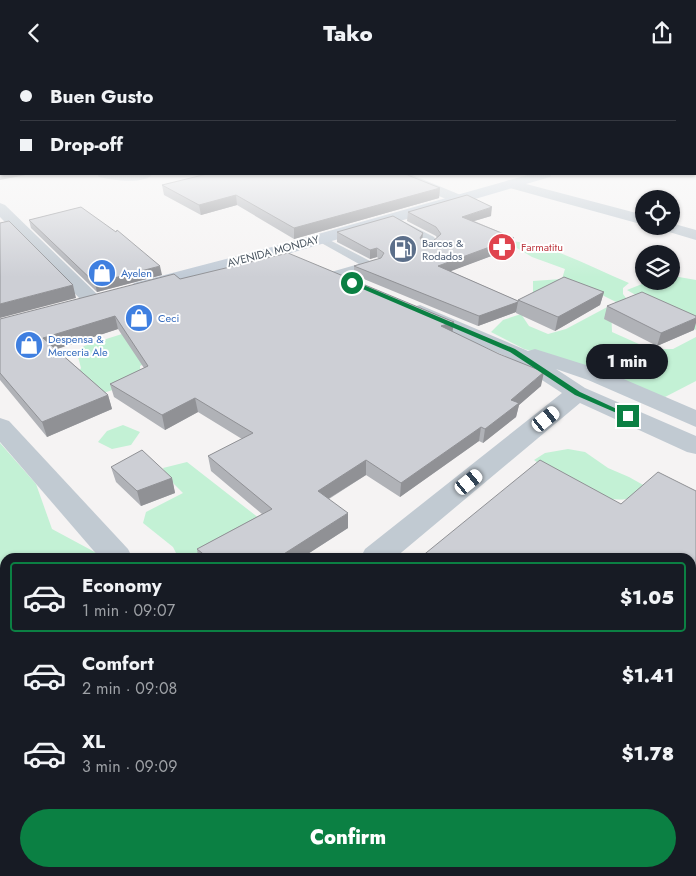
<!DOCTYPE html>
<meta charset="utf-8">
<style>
:root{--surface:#171b24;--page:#242831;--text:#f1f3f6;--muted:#9ea1a6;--line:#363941;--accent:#0b8043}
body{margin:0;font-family:Jost,sans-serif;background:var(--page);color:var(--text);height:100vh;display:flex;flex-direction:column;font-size:19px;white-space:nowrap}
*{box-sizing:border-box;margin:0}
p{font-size:16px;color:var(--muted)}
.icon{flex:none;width:28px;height:28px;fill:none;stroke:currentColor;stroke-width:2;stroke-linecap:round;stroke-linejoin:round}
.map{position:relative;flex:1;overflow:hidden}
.panel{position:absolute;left:0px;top:488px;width:696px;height:324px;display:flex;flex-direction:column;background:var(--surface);border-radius:15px 15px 0 0;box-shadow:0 1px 4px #0004}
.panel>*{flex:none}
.hud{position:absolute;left:0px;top:0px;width:696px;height:110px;box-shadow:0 1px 4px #0004;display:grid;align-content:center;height:110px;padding:0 20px;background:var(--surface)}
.tools{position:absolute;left:635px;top:125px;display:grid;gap:10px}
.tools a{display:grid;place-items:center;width:45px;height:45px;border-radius:50%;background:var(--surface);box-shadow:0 1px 4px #0004;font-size:25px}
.end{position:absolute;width:22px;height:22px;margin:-11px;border:6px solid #0b8043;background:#fff;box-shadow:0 0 0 2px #fff}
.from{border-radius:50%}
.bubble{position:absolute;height:35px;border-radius:18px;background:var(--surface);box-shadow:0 1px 4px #0004;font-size:16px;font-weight:800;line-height:35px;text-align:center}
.car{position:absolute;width:15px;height:30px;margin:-15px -8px;border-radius:6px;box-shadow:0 0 4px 1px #0007;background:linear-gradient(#fff 24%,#345 0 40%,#fff 0 76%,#345 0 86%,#fff 0)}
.hud b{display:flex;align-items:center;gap:18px;height:48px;font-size:19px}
.hud b+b{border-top:1px solid var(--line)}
.hud i{width:12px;height:12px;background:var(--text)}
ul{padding:9px 0 0;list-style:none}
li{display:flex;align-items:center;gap:15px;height:70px;margin:0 10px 8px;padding:0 10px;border:2px solid transparent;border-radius:5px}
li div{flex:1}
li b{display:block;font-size:19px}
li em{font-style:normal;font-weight:800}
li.current{border-color:var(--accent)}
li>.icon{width:45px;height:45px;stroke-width:1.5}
.cta{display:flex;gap:10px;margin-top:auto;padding:10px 20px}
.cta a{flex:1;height:58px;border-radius:30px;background:var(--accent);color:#fff;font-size:20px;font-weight:800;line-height:58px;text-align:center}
header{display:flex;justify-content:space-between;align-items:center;height:65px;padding:0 20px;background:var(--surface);font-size:22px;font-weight:800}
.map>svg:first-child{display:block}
.green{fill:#c3f1d5}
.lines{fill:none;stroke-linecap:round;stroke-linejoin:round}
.service{fill:#c1cad2;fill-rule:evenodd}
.minor{fill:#c1cad2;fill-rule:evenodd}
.secondary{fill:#c1cbd6;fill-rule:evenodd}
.wall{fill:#b0b2b7}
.shaded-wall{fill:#909195}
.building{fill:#cdcfd5;stroke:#909195}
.route{fill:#0b8043}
.labels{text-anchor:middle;stroke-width:4;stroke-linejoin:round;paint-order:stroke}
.far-service-label{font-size:11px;fill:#4e5e75;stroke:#fff;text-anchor:start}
.far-health-label{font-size:11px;fill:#be3a42;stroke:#fff;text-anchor:start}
.far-street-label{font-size:11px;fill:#4a5661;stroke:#fff}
.far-shop-label{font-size:11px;fill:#366cbe;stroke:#fff;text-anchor:start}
</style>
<header><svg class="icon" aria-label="back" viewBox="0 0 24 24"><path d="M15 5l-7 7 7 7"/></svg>Tako<svg class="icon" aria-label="share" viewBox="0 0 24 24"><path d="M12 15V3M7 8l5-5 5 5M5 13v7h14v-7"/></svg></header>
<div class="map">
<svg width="696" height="811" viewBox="0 0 696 811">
<rect width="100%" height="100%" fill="#f5f3f3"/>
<g class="green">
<path d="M505,176C548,177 590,202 629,218L623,223V229L629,237L618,238L592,225L541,229L533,228V216L562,214L565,204L532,192Z"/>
<polygon points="679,212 696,215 696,265 627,225 647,217 671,216 671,213"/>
<polygon points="611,240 612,267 650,284 673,284 696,272 696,316 665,332 625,321 576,298 524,284 491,267 503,255 521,249 529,261 548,269 566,264"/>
<polygon points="122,269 133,274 151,295 140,301 141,309 134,318 91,332 74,314 81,303 77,288 84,281"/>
<polygon points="123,360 140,367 131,380 112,384 98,377 107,366"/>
<polygon points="0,378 36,419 52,464 104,492 5,492 5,564 0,566"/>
<path d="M568,384L585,387L608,403L629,412L645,421C640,427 633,433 626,434C598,439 555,411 534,395L545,388Z"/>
<polygon points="187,397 278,468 304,492 178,492 173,482 143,458 146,447 183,428 168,413 163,403"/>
</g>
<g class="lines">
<g class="service">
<polygon points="401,155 434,172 438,178 431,184 423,184 421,182 425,176 397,160 396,158 397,156"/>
<polygon points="320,170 370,196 376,194 382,198 380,201 335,214 331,213 329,210 331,207 359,199 316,175 314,173"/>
</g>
<g class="minor">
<path d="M97,109H153C144,120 112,115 99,112Z"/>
<polygon points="392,109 410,109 463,131 465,134 463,137 453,137 394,112"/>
<polygon points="511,115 644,150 644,160 506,122 504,119 506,116"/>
<polygon points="0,138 5,140 99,231 102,235 99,239 92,241 85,239 0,152"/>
<polygon points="671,158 696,165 696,175 659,164 657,161 671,161"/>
<polygon points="420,240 528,286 535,284 605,306 696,345 696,362 588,315 556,304 585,323 696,371 696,389 687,387 580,338 396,492 361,492 365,484 562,328 505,291 413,250 410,246 413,242"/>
<polygon points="0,353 9,356 128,484 132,492 99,492 0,377"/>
<polygon points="5,688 5,730 0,732 0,690"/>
<polygon points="381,806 430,806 432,811 383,811"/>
</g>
<polygon class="secondary" points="531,109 552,109 550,112 284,190 141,228 134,226 131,222 134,218 272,182"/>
</g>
<g class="wall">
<rect x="695" y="99" width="1" height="9"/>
<polygon points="162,120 440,123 439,133 294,174 237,140 201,150 164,130"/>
<polygon points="408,147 491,151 474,156 514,173 513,183 450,206 518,236 518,235 604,227 600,240 555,266 516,248 516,247 478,261 354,210 354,201 379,194 377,192 370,194 337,177 337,167 432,177 437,173 436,171 407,156"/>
<polygon points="29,155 116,167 162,210 97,227 31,163"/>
<polygon points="180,214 454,257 452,267 541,321 519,340 516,352 483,378 479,376 400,432 366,410 329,434 348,463 303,492 198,492 197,484 262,449 211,406 208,391 242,374 198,347 165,365 114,332 110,319 144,303 118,264 56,284 108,330 112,344 47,372 0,315 0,254"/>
<polygon points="607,241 694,265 657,281 604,254"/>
<polygon points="540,395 696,811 513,811 508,806 691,806"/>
<polygon points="111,402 172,413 175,428 141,441 116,417"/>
</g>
<g class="shaded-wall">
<polygon points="0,104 1,104 1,109 31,109 0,115"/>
<polygon points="440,123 439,133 294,174 294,163"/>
<polygon points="236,130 237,140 201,150 199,140"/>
<polygon points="492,142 491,151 461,160 462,152"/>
<polygon points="423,168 422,177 420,173"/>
<polygon points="514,173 513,183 438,211 438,201"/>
<polygon points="377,183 377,192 370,194 370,185"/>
<polygon points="160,201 162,210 97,227 95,218"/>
<polygon points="73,220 76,233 0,253 0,239"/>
<polygon points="604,227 600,240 555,266 558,252"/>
<polygon points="518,237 516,247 478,261 479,251"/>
<polygon points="115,251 118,264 48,287 43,273"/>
<polygon points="696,253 696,258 694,265 657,281 661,268"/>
<polygon points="454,257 452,270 441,261"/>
<polygon points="544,307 541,321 519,340 516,352 483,378 485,364 511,335"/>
<polygon points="108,330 112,344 47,372 42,357"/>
<polygon points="195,333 198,347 165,365 162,350"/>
<polygon points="481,362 479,376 400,432 401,418"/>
<polygon points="366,395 366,410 318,440 318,426"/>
<polygon points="172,413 175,428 141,441 137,426"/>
<polygon points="348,448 348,463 303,492 279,492"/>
<polygon points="5,622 5,642 0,645 0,625"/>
</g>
<g class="building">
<polygon points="207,109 405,109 440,123 294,163 236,130 199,140 162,120"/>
<polygon points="467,130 492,142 462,152 514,173 438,201 518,236 518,237 479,251 354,201 381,193 384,188 377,183 370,185 337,167 393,151 423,168 420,173 422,176 432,177 441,169 436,162 408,147"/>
<polygon points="81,142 116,167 117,165 160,201 95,218 29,155"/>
<polygon points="9,156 73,220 0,239 0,158"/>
<polygon points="288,188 454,257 441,261 499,289 544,307 511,335 519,338 485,364 481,362 401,418 366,395 318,426 348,448 279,492 207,492 197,484 272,444 208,391 253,368 195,333 162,350 110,319 148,301 115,251 43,273 108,330 42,357 0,308 0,254 174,209 180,214"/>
<polygon points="564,212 604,227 558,252 518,235"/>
<polygon points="642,227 696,251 696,253 661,268 607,241"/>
<polygon points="142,385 172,413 137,426 111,402"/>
<polygon points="540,395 621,439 658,407 696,426 696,811 532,811 527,806 691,806 691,492 421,492"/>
<polygon points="5,562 5,622 0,625 0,565"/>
</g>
<linearGradient id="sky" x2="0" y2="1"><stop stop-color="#85c3ea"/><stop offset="0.47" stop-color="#fafafa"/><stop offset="1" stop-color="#fafafa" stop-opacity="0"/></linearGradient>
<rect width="696" height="212" fill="url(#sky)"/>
<polygon class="route" points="351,216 354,216 515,284 580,327 632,351 626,352 575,330 510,287 351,219"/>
<defs>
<symbol id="pharmacy-disc" viewBox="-11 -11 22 22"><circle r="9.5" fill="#e0444e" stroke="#fff"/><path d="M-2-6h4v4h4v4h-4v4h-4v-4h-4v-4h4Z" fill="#fff"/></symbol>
<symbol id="fuel-disc" viewBox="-11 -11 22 22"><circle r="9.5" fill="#5c6f8a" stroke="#fff"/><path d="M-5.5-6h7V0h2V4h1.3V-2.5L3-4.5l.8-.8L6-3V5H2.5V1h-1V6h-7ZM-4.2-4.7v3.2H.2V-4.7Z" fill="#fff"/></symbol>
<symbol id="shop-disc" viewBox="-11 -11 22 22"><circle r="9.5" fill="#3f7fe0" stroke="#fff"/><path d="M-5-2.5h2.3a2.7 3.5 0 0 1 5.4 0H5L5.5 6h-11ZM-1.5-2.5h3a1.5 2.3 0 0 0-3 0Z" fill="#fff"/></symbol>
</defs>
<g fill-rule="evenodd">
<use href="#pharmacy-disc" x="486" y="166" width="32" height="32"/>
<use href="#fuel-disc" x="387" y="168" width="32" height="32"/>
<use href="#shop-disc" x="86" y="192" width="32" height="32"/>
<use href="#shop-disc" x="123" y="237" width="32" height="32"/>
<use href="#shop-disc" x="13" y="264" width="32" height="32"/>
</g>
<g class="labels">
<g class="far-service-label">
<text x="422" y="182">Barcos &amp;<tspan x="422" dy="13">Rodados</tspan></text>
</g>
<g class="far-health-label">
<text x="521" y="186">Farmatitu</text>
</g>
<g class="far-street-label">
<text transform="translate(273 186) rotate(-15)" y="4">AVENIDA MONDAY</text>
</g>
<g class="far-shop-label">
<text x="121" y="212">Ayelen</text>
<text x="158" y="257">Ceci</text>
<text x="48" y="278">Despensa &amp;<tspan x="48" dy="13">Merceria Ale</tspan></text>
</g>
</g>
</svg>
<div class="tools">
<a><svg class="icon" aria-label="locate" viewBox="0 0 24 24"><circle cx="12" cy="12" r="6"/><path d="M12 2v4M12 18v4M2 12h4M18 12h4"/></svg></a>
<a><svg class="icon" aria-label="layers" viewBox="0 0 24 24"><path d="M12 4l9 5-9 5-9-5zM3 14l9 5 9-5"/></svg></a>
</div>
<i class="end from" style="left:352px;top:218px"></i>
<i class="end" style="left:628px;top:351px"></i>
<div class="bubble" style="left:586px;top:279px;width:82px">1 min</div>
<i class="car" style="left:546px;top:354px;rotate:51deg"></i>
<i class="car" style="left:469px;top:417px;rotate:51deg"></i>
<div class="hud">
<b><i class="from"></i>Buen Gusto</b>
<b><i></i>Drop-off</b>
</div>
<section class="panel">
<ul>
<li class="current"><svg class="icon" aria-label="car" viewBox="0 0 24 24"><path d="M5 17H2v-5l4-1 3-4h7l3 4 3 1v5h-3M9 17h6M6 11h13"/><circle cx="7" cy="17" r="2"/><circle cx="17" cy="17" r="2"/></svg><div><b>Economy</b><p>1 min · 09:07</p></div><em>$1.05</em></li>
<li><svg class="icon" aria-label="car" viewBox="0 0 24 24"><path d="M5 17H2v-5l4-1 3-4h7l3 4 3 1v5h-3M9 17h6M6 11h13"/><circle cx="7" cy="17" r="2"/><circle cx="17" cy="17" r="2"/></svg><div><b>Comfort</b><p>2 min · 09:08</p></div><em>$1.41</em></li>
<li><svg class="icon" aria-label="car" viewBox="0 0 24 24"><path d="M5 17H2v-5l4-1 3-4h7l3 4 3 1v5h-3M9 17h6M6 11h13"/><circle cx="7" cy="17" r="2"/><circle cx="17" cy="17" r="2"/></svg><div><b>XL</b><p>3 min · 09:09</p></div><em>$1.78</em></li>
</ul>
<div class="cta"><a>Confirm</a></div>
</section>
</div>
